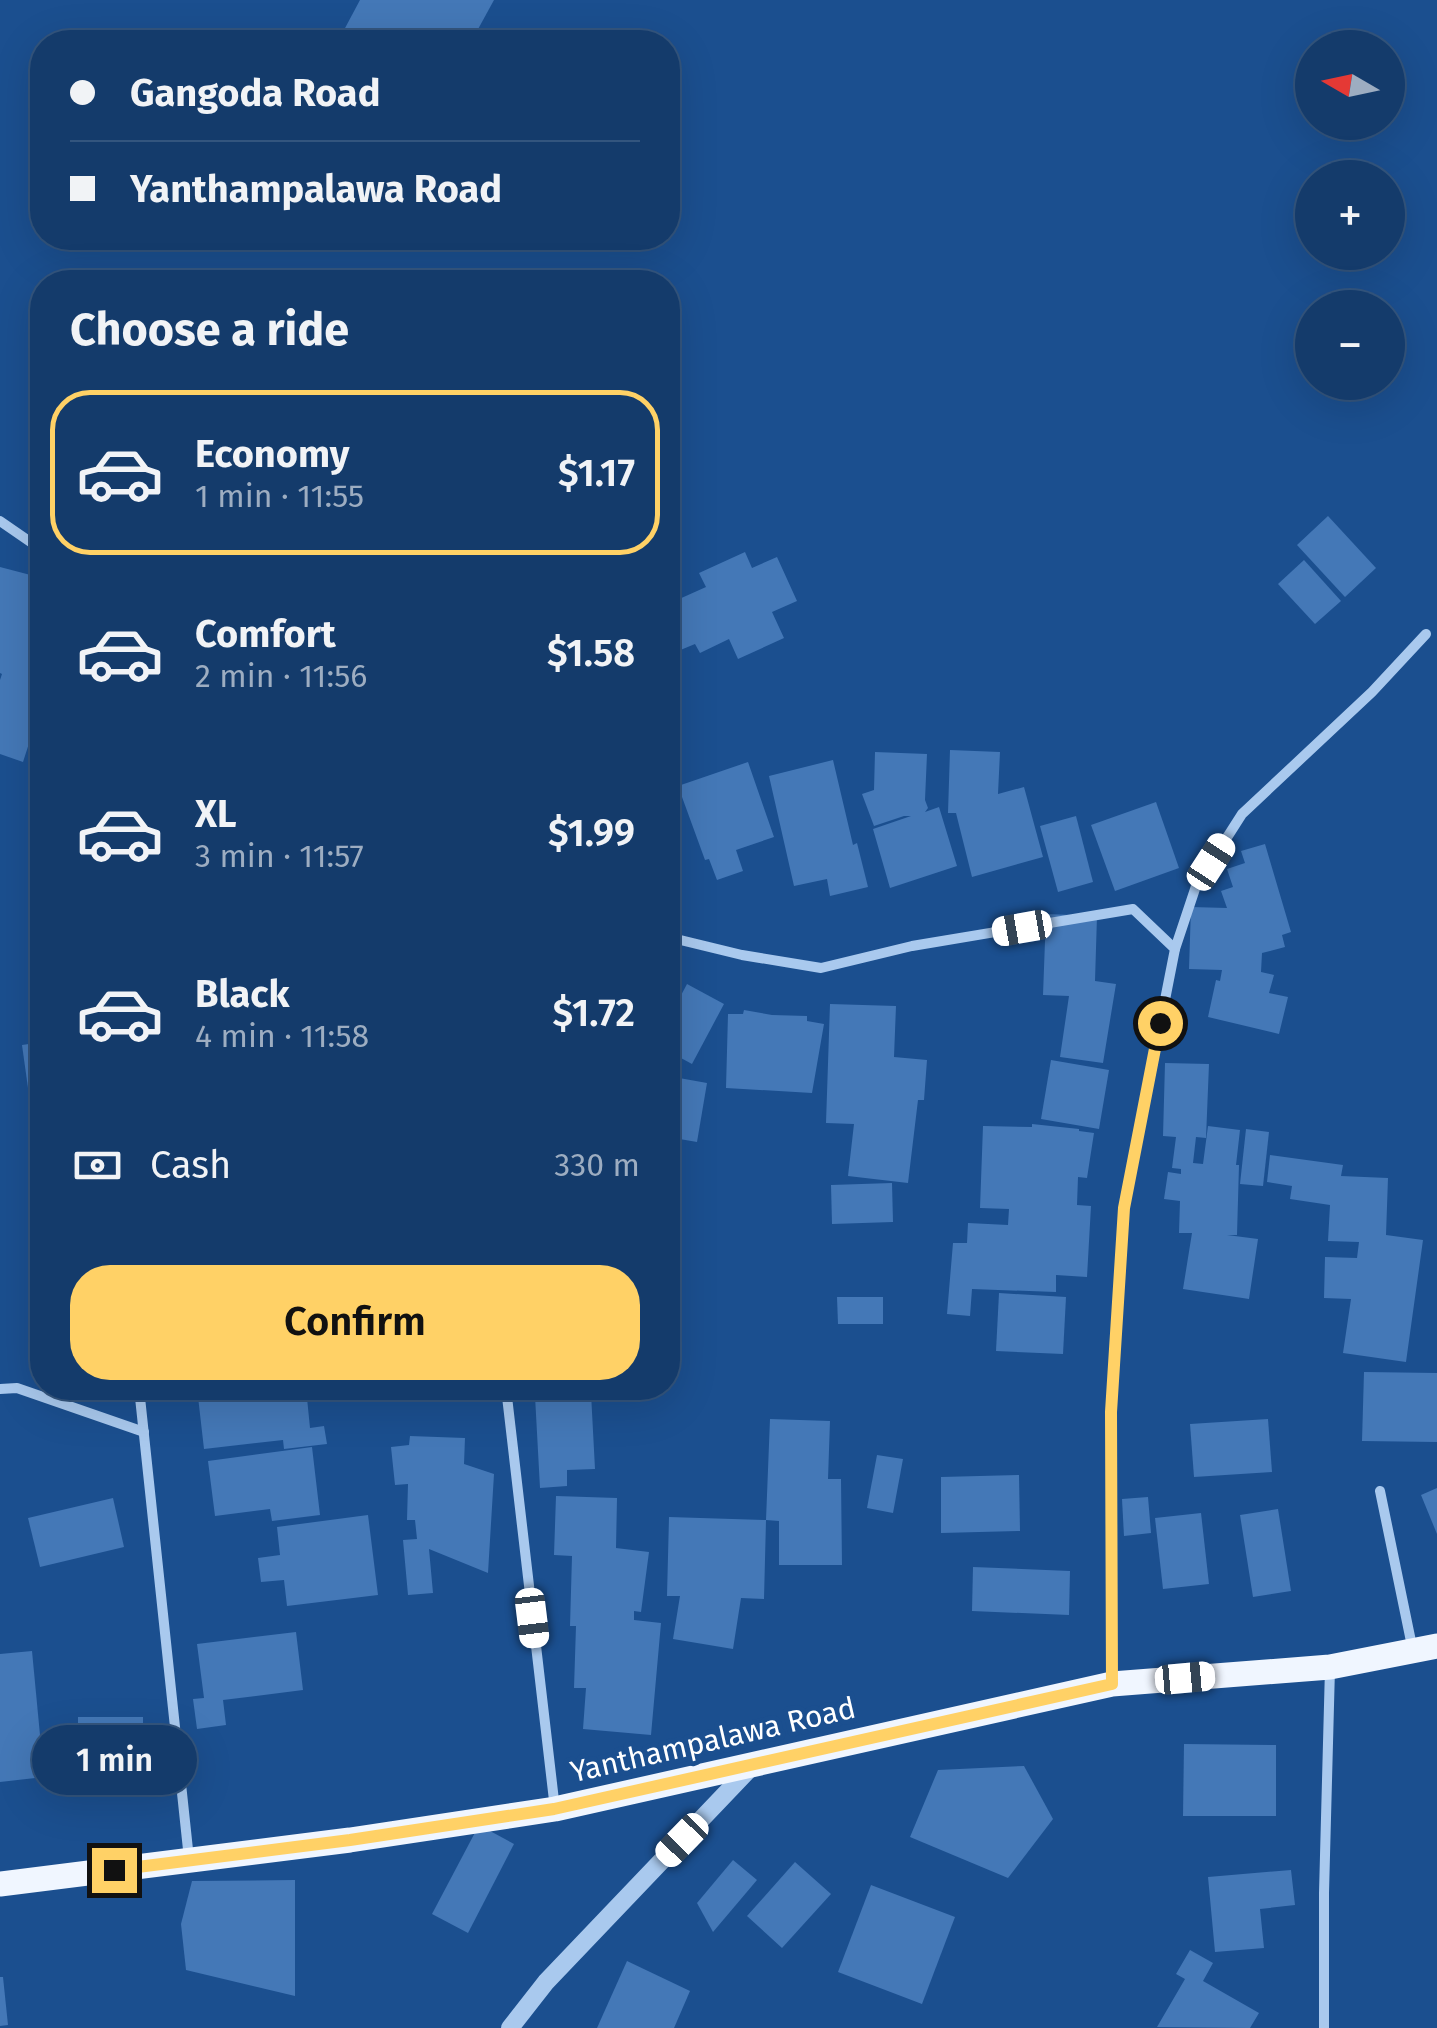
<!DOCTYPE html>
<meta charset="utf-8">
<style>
:root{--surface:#143b6b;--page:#1d4271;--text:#f1f3f6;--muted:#9dadc1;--line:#33557e;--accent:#ffd166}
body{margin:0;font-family:"Fira Sans",sans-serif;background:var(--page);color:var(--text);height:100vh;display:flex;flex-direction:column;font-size:38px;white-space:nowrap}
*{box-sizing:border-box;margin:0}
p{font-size:32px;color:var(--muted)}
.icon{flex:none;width:55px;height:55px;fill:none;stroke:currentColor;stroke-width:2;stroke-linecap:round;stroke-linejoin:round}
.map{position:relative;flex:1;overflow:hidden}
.panel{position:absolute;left:30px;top:270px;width:650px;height:1130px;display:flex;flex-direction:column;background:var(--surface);border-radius:40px;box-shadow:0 10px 40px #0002,0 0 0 2px var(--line)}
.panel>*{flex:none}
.banner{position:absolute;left:30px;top:30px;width:650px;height:220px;border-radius:40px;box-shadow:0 10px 40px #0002,0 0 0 2px var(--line);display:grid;align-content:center;height:220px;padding:0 40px;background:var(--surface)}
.needle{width:65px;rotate:279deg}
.fabs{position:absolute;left:1295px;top:30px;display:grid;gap:20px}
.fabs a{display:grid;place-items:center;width:110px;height:110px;border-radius:50%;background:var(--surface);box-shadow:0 10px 40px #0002,0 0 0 2px var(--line);font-size:50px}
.end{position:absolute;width:45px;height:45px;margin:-22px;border:12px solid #ffd166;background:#111;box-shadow:0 0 0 5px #111}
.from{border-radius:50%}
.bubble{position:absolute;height:70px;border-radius:35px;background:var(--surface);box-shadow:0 10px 40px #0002,0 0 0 2px var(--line);font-size:32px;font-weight:600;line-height:70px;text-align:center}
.car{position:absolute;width:30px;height:60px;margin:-30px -15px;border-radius:12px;box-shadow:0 0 8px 2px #0007;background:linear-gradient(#fff 24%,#345 0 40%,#fff 0 76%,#345 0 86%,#fff 0)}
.banner b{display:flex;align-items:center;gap:35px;height:95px;font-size:38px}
.banner b+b{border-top:2px solid var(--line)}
.banner i{width:25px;height:25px;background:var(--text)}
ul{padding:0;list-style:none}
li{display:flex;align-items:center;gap:30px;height:165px;margin:0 20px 15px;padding:0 20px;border:5px solid transparent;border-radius:40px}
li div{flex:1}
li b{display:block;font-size:38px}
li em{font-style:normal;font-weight:600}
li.selected{border-color:var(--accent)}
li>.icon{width:90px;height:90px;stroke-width:1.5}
h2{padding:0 40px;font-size:45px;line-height:120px}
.pay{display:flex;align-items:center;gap:25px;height:110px;padding:0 40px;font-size:38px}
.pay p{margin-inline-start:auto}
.primary-button{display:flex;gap:20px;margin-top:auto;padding:20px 40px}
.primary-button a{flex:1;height:115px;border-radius:40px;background:var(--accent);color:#111;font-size:40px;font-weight:600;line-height:115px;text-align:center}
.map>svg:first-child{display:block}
.building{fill:#4478b7}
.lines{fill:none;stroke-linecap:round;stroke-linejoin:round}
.minor{stroke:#a9c9ee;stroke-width:10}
.tertiary{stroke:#a9c9ee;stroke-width:18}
.primary{stroke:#f0f6ff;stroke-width:25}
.route{stroke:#ffd166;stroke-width:12}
.labels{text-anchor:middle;stroke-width:10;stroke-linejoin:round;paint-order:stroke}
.street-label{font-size:30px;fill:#fff;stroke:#1b4f8f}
</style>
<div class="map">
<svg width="1437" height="2028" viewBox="0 0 1437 2028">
<rect width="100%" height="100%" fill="#1b4f8f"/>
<g class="building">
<polygon points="360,0 494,0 471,42 368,42 344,30"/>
<polygon points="1328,516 1376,568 1345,597 1297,545"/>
<polygon points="745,552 752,568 777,557 797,601 772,612 784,638 738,659 729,639 700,653 695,644 678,651 668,628 668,604 706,587 699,573"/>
<polygon points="1304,560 1341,601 1315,624 1278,584"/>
<polygon points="0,567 42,578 42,703 23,762 0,754 0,680 2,674 0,673"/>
<polygon points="950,750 1000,752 998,794 1024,787 1043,857 972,877 956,813 948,813"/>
<polygon points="875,752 927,754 925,800 928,808 925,812 939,807 957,866 890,888 873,829 911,816 904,816 874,826 862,794 874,790"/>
<polygon points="833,760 853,845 857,843 868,887 830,896 827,879 794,886 769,776"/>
<polygon points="748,762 774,837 736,850 743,871 717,880 709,859 705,860 678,786"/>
<polygon points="1156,802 1179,868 1115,891 1091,825"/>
<polygon points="1076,816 1093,882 1058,892 1040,826"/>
<polygon points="1265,844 1291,932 1282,935 1285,947 1262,953 1261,972 1274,975 1269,993 1288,997 1279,1034 1208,1017 1216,980 1220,981 1222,970 1189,969 1191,907 1227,908 1221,891 1233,887 1227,869 1245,863 1241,851"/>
<polygon points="1046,914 1097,916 1095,981 1116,984 1103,1063 1060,1057 1069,996 1043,995"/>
<polygon points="687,984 724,1004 692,1064 668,1051 668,1020"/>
<polygon points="830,1004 896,1006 894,1057 927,1060 924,1100 918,1100 908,1183 848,1176 854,1124 826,1123"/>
<polygon points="744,1010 772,1015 807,1016 807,1021 824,1024 812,1093 726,1088 728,1014 743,1014"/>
<polygon points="42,1042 42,1130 34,1131 22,1045"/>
<polygon points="1051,1060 1109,1070 1099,1129 1041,1119"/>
<polygon points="1165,1063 1209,1064 1206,1138 1196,1137 1193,1163 1203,1164 1208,1126 1240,1130 1236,1165 1239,1165 1237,1235 1227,1235 1258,1239 1249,1299 1183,1289 1192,1233 1179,1233 1180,1201 1164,1199 1168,1172 1181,1174 1181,1169 1172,1168 1176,1137 1163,1136"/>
<polygon points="668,1076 707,1083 697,1142 668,1137"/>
<polygon points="1032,1124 1079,1129 1079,1131 1094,1133 1087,1178 1078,1177 1077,1205 1091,1206 1087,1277 1056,1275 1056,1292 972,1289 970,1316 947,1314 953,1243 967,1243 968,1223 1008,1225 1009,1209 980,1208 983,1126 1032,1127"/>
<polygon points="1246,1129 1269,1132 1263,1186 1240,1184"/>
<polygon points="1270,1155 1343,1165 1341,1176 1388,1178 1386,1235 1423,1240 1406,1362 1343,1353 1351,1299 1324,1298 1325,1257 1357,1258 1359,1242 1328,1241 1330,1205 1290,1199 1292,1186 1267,1182"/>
<polygon points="892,1183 893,1222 832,1224 831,1185"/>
<polygon points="42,1285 42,1369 40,1370 30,1286"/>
<polygon points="999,1293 1066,1297 1063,1354 996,1351"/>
<polygon points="837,1297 883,1297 883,1324 838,1324"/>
<polygon points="1364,1372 1437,1373 1437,1442 1362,1441"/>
<polygon points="197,1388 306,1388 310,1428 324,1426 327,1444 284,1449 283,1440 204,1449"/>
<polygon points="591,1393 595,1469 567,1470 567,1486 540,1488 535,1396"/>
<polygon points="770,1419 830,1421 828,1479 841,1479 842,1565 779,1565 779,1521 766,1520 764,1599 741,1598 733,1649 673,1639 680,1596 667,1596 669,1517 766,1520"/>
<polygon points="1268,1419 1272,1472 1194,1477 1190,1424"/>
<polygon points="410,1436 465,1438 464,1464 494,1474 488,1573 429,1549 433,1593 408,1595 403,1540 417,1539 415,1520 407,1520 408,1484 395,1485 391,1447 409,1445"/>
<polygon points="312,1447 320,1515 272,1521 270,1509 215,1516 208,1461"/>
<polygon points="877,1455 903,1459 893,1513 867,1508"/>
<polygon points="1019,1475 1020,1531 941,1533 941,1477"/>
<polygon points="1437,1488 1437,1534 1421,1495"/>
<polygon points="556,1496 617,1498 616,1548 649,1552 641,1612 634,1611 634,1620 661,1623 651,1735 583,1729 586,1688 574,1688 576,1626 570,1626 572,1556 554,1555"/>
<polygon points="1148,1497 1151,1533 1124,1536 1122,1499"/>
<polygon points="113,1498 124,1547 40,1567 28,1518"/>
<polygon points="1278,1509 1291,1591 1253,1597 1240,1515"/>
<polygon points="1201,1513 1209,1584 1163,1589 1155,1518"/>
<polygon points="368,1515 378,1595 287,1606 284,1580 261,1582 258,1558 280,1555 277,1527"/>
<polygon points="973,1567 1070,1571 1069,1615 972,1611"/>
<polygon points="296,1632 303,1690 223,1700 226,1725 197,1729 193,1699 204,1698 197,1644"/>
<polygon points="32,1651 44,1777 0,1782 0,1654"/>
<polygon points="78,1717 143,1717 143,1783 78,1782"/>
<polygon points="1184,1744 1276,1745 1276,1816 1183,1816"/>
<polygon points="1024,1766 1053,1819 1008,1878 910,1837 938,1770"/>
<polygon points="479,1825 514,1844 468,1933 432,1914"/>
<polygon points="733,1860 757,1880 713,1932 697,1903"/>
<polygon points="795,1862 831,1894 782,1948 747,1916"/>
<polygon points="1291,1870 1295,1905 1260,1909 1264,1948 1215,1952 1208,1877"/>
<polygon points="295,1880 295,1996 186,1970 181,1924 192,1881"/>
<polygon points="871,1885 955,1917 922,2004 838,1972"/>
<polygon points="1190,1950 1213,1963 1203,1981 1259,2013 1250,2028 1157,2027 1185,1979 1176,1974"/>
<polygon points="627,1961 690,1991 674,2028 597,2028"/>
<polygon points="0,1977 3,1977 8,2025 0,2026"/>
</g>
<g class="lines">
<g class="minor">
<polyline points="0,521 42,550"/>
<polyline points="668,937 742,955 821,968 912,946 1133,909 1175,949 1124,1208 1111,1412 1112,1683"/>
<polyline points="1175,949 1196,886 1242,814 1372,692 1426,634"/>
<polyline points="139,1388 189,1859"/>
<polyline points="506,1388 555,1809"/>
<polyline points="0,1389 17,1388 144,1432"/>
<polyline points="1380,1491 1413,1651"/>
<polyline points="1324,2028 1324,1893 1330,1668"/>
</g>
<polyline class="tertiary" points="510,2028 546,1982 754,1764"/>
<polyline class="primary" points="0,1884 350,1840 555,1809 1112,1684 1330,1667 1437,1646"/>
</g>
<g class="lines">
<polyline class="route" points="114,1870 350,1840 554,1809 1112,1684 1111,1412 1124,1208 1160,1023"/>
</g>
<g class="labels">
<g class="street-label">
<text transform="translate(713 1740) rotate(-13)" y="10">Yanthampalawa Road</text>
</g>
</g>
</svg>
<div class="fabs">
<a><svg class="needle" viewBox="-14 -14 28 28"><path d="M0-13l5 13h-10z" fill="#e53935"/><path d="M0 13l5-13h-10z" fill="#9dadc1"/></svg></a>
<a>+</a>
<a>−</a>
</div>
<i class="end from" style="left:1160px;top:1023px"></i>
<i class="end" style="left:114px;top:1870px"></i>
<div class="bubble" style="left:32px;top:1725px;width:165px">1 min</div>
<i class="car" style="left:1211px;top:862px;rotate:33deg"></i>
<i class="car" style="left:1022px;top:928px;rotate:260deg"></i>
<i class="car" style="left:532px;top:1618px;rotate:173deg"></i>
<i class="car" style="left:1185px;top:1678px;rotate:85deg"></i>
<i class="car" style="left:682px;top:1840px;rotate:224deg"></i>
<div class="banner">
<b><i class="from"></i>Gangoda Road</b>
<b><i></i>Yanthampalawa Road</b>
</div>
<section class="panel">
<h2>Choose a ride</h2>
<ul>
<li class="selected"><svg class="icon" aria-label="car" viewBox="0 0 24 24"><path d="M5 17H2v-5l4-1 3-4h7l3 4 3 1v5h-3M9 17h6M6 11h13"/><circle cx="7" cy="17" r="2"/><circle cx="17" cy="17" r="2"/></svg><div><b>Economy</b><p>1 min · 11:55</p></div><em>$1.17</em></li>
<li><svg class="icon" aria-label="car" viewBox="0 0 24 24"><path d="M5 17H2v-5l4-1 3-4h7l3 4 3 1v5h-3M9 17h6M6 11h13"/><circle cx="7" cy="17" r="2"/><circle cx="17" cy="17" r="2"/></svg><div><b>Comfort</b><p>2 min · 11:56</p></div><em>$1.58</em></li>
<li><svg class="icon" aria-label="car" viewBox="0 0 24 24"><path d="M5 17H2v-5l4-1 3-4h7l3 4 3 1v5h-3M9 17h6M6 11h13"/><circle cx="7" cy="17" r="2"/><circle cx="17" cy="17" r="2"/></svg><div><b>XL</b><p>3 min · 11:57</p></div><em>$1.99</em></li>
<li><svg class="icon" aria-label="car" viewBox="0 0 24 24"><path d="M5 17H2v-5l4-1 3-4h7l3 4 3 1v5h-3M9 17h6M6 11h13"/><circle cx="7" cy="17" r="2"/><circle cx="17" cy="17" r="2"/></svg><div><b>Black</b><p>4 min · 11:58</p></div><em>$1.72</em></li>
</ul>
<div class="pay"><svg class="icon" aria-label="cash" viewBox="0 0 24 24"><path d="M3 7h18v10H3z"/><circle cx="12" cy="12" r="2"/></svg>Cash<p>330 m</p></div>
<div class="primary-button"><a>Confirm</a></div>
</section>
</div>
